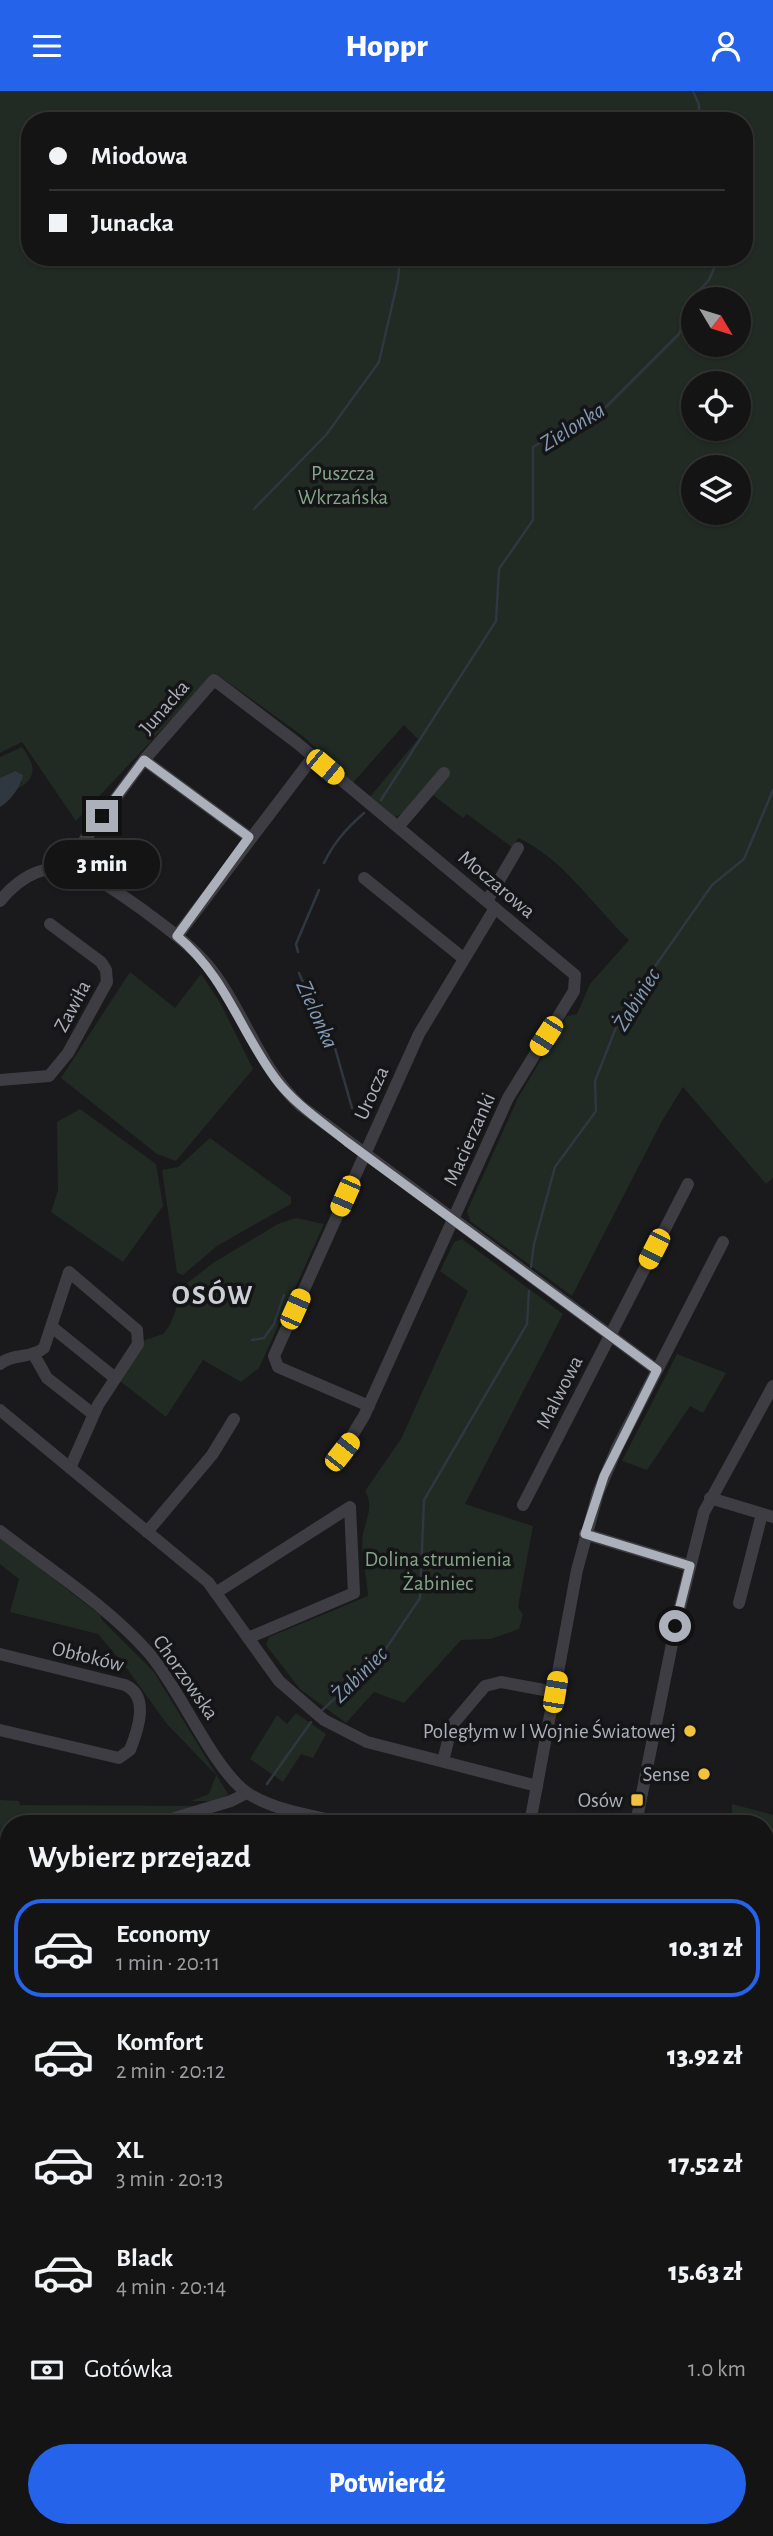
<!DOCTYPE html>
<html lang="pl">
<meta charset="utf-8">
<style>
:root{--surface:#141415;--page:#1d1d1e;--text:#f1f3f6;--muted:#9d9ea0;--line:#333334;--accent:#2563eb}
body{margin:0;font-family:"Alegreya Sans",sans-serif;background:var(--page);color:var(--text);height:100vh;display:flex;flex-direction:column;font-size:26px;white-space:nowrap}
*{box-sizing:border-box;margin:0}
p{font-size:23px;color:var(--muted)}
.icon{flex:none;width:38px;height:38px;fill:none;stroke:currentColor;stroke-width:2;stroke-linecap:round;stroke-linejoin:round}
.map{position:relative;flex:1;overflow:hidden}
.sheet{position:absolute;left:0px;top:1724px;width:774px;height:723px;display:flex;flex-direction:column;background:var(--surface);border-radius:28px 28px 0 0;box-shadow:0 2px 5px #0004,0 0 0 2px var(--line)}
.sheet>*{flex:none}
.banner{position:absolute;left:21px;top:21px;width:732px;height:154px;border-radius:28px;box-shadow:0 2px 5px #0004,0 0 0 2px var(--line);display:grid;align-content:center;height:154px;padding:0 28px;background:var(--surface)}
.needle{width:46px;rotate:128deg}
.controls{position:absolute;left:681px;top:196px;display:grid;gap:14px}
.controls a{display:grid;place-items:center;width:70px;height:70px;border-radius:50%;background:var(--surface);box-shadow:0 2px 5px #0004,0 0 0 2px var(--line);font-size:35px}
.end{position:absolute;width:32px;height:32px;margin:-16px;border:9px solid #acb0bb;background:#111;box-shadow:0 0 0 4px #111}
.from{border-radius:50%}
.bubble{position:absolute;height:49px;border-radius:24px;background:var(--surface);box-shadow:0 2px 5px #0004,0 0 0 2px var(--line);font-size:23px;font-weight:800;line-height:49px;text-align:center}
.car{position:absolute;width:21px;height:42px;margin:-21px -10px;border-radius:9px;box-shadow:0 0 5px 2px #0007;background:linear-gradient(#f5c518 24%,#345 0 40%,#f5c518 0 76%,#345 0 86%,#f5c518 0)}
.banner b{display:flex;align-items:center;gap:24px;height:66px;font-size:26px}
.banner b+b{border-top:2px solid var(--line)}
.banner i{width:18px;height:18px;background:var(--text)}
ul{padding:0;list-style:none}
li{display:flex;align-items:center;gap:21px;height:98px;margin:0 14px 10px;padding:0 14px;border:4px solid transparent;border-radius:28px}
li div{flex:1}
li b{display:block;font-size:26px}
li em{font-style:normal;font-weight:800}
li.on{border-color:var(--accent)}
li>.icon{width:63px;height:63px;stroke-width:1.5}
h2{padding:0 28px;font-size:32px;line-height:84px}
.pay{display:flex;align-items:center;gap:18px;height:77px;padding:0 28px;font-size:26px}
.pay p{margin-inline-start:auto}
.button{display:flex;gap:14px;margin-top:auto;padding:14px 28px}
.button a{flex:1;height:80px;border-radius:42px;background:var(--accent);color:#fff;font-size:28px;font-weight:800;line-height:80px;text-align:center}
header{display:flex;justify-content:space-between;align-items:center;height:91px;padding:0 28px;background:var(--accent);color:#fff;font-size:32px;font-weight:800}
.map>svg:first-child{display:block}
.green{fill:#212a23;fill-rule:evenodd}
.water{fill:#2f3740}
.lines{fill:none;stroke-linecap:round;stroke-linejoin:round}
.stream{stroke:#2f3740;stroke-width:2.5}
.minor{stroke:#3d3d43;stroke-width:12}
.route{stroke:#acb0bb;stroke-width:9}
.poi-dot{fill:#f0c23e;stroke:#151517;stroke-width:2.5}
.labels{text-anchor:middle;stroke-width:7;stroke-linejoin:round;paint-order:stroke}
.park-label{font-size:21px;fill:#84a689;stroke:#151517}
.street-label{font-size:21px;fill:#acb0bb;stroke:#151517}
.poi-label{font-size:21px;fill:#acb0bb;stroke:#151517;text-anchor:end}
.water-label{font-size:23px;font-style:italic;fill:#849ab5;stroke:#151517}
.district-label{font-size:28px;font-weight:bold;letter-spacing:2px;fill:#cdcfd7;stroke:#151517}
</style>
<header><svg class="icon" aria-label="menu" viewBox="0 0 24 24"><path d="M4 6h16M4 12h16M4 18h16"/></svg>Hoppr<svg class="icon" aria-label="person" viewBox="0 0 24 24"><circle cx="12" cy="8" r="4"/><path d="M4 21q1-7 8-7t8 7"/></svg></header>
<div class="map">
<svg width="773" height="2445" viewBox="0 0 773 2445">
<rect width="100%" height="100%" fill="#1a1a1c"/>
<g class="green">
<path d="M0,0H773V1087L766,1093L683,996L662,1030L572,1205L470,1130L467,1120L518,1007L567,925L577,923L590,893L629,849C594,816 563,767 518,747L513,757L467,723L463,727L433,704L394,727L369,707L418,648L404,634L352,693L304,646L215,582L76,730L22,651L0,662ZM30,30H744V166H30ZM693,208H738V254H693ZM693,292H738V338H693ZM693,376H738V422H693Z"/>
<path d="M22,656C35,673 39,688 16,698L22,692L15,680L0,687V666Z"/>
<polygon points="130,881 175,917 201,883 221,913 253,978 176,1070 157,1063 61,987"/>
<polygon points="80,1018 156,1073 163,1115 123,1171 51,1121 58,1099 57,1031"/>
<polygon points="210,1047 291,1106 291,1113 217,1155 183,1184 177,1182 162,1079 178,1076"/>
<polygon points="296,1127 324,1133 259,1277 241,1291 203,1269 166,1326 120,1290 145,1249 163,1243 170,1234 185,1194 213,1172 278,1133"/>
<path d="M462,1148L563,1223L465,1413L533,1435L518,1516L523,1524L519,1538L491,1548L461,1549L404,1612L374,1601L346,1632L300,1598L266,1554L269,1546L368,1505C367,1487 360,1461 363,1443C366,1429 374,1414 365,1400L401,1348L468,1200L440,1180L454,1151Z"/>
<polygon points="677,1263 726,1282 703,1322 690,1315 647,1379 622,1370"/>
<polygon points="0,1446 100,1524 102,1529 154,1581 228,1703 218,1710 191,1710 209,1703 216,1684 167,1633 125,1575 98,1543 10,1521 19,1488 0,1473"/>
<polygon points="296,1622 326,1643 313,1667 301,1663 283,1691 250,1668 277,1624 287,1633"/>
<polygon points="0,1709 19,1710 20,1714 201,1715 147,1732 9,1732 9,1788 0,1788"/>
<polygon points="732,1713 773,1724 773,1874 765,1871 765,1732 732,1731"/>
<polygon points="773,1879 773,2083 765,2080 765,1901"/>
<polygon points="9,2060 9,2303 0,2308 0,2063"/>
<polygon points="765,2152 773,2154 773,2221 765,2217"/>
<polygon points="9,2398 9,2438 75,2438 86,2445 0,2445 0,2405"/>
<polygon points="277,2438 359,2438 354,2445 273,2445"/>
<polygon points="417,2438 500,2438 501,2445 416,2445"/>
</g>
<path class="water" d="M15,680L23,684C21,696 10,710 0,716V687Z"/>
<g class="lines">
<g class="stream">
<polyline points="693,0 699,14 699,30"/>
<polyline points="254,418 326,344 379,271 398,189 400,166"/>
<polyline points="381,709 496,530 499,478 533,429 533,356 569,334 595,327 679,243 692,207 709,189 715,175 713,166"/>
<path d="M324,772C334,751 347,737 364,722"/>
<polyline points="298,861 296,853 319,799"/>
<polyline points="299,882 321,934 333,950 352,1017"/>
<polyline points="531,1176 534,1153 555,1076 596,1020 595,990 621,924 712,794 744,768 773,699"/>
<polyline points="252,1249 264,1247 274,1233 284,1204"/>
<polyline points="320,1621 381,1565 420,1507 424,1409 527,1233 529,1200"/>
<polyline points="267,1693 311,1631"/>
</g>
<g class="minor">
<polyline points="144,669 249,746"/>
<polyline points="398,736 444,682"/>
<polyline points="68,777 72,766 144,669 214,589 297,652 575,884 574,900 508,1007 364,1325 342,1361"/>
<polyline points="364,787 463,867"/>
<path d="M0,810C50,749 98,787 147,822C171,840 196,858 214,882C246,925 260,978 301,1015L657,1279"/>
<polyline points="487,810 518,757"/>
<polyline points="177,845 313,666"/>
<polyline points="0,989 49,985 68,962 107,891 106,879 101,871 50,833"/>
<polyline points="52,1236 115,1287"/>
<polyline points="34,1264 47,1287 93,1323"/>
<path d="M0,1273C12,1262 31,1268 44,1257L69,1181L137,1239L138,1253L98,1314L70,1377"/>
<polyline points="369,1315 278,1276 274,1265 419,943 495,817"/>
<polyline points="0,1319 208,1491 279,1590 324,1629 367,1651 537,1695"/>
<polyline points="710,1407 773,1426"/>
<polyline points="523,1414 688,1093"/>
<path d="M0,1440C49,1478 106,1514 148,1561C180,1597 214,1681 249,1703C276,1720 314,1725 345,1732"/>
<polyline points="147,1441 212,1364 234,1328"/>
<polyline points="585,1443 690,1475"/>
<polyline points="217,1501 350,1416 354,1502 248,1547"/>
<polyline points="739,1512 762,1423"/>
<path d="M0,1563L125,1594C150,1605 138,1639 130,1659L119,1667L0,1639"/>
<polyline points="443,1670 452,1634 485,1595 501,1591 555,1601"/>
<polyline points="158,1732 231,1710 247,1702"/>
<polyline points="530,1732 577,1479 598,1402 617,1357 723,1151"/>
<polyline points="636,1732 677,1528 704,1421 773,1295"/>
<polyline points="0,1865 9,1856"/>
<polyline points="0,1995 9,1993"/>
<polyline points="765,2085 773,2087"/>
<polyline points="247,2438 252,2445"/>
<polyline points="651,2438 653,2445"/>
<polyline points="627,2445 629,2438"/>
</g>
</g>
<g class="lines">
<path class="route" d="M102,725L144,669L249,746L177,845C226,886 239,938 275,987C294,1013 322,1031 347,1051L657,1279L604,1385L585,1443L690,1475L675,1535"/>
</g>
<g class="poi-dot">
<circle cx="690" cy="1640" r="7"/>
<circle cx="704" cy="1683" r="7"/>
<rect x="630" y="1702" width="14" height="14" rx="3.5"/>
</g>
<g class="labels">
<g class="park-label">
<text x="343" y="389">Puszcza<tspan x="343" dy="24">Wkrzańska</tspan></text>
<text x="438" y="1475">Dolina strumienia<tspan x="438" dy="24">Żabiniec</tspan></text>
</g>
<g class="street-label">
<text transform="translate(164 616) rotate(-49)" y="7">Junacka</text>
<text transform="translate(497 793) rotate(40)" y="7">Moczarowa</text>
<text transform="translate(72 915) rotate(-62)" y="7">Zawiła</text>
<text transform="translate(371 1002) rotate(-66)" y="7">Urocza</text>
<text transform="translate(469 1048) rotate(-66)" y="7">Macierzanki</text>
<text transform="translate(559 1301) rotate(-63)" y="7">Malwowa</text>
<text transform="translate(88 1565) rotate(14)" y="7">Obłoków</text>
<text transform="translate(186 1586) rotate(55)" y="7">Chorzowska</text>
</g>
<g class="poi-label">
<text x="676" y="1647">Poległym w I Wojnie Światowej</text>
<text x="690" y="1690">Sense</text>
<text x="623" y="1716">Osów</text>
</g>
<g class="water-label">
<text transform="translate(572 335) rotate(-32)" y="8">Zielonka</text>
<text transform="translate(636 908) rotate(-58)" y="8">Żabiniec</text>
<text transform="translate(318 923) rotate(66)" y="8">Zielonka</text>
<text transform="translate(359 1583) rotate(-45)" y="8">Żabiniec</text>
</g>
<g class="district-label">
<text x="213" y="1213">OSÓW</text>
</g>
</g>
</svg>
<div class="controls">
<a><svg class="needle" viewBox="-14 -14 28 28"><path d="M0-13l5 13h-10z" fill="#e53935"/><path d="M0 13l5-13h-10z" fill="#9d9ea0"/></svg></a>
<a><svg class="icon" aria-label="locate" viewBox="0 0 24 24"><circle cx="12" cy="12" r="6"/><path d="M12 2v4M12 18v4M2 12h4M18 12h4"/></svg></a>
<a><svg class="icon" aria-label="layers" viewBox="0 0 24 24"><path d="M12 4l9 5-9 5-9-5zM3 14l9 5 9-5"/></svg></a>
</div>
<i class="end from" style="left:675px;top:1535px"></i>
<i class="end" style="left:102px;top:725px"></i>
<div class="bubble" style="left:44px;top:749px;width:116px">3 min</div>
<i class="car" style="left:325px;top:676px;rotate:130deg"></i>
<i class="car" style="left:546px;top:945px;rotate:213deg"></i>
<i class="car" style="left:345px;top:1105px;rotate:204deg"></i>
<i class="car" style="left:654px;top:1158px;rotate:207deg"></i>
<i class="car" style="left:295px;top:1218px;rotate:24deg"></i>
<i class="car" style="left:342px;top:1361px;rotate:38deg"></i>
<i class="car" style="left:555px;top:1601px;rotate:10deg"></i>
<div class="banner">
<b><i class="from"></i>Miodowa</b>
<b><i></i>Junacka</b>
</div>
<section class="sheet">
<h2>Wybierz przejazd</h2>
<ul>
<li class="on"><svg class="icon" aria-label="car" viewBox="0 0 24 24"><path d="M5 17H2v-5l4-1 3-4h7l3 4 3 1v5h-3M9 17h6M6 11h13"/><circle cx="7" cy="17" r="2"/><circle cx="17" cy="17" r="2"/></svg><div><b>Economy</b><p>1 min · 20:11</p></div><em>10.31 zł</em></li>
<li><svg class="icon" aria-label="car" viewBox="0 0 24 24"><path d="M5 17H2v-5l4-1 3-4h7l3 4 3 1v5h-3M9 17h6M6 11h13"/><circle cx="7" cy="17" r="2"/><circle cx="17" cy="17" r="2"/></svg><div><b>Komfort</b><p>2 min · 20:12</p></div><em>13.92 zł</em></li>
<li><svg class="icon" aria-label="car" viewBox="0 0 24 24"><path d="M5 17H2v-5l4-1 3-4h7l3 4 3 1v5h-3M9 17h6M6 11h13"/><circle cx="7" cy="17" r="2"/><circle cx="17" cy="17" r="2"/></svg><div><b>XL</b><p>3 min · 20:13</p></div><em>17.52 zł</em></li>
<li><svg class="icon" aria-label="car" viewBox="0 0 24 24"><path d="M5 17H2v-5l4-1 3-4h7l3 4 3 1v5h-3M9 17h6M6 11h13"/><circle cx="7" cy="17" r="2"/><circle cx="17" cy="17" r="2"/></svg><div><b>Black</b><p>4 min · 20:14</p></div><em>15.63 zł</em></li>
</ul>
<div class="pay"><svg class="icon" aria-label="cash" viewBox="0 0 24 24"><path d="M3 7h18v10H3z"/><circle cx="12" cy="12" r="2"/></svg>Gotówka<p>1.0 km</p></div>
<div class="button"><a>Potwierdź</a></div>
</section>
</div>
